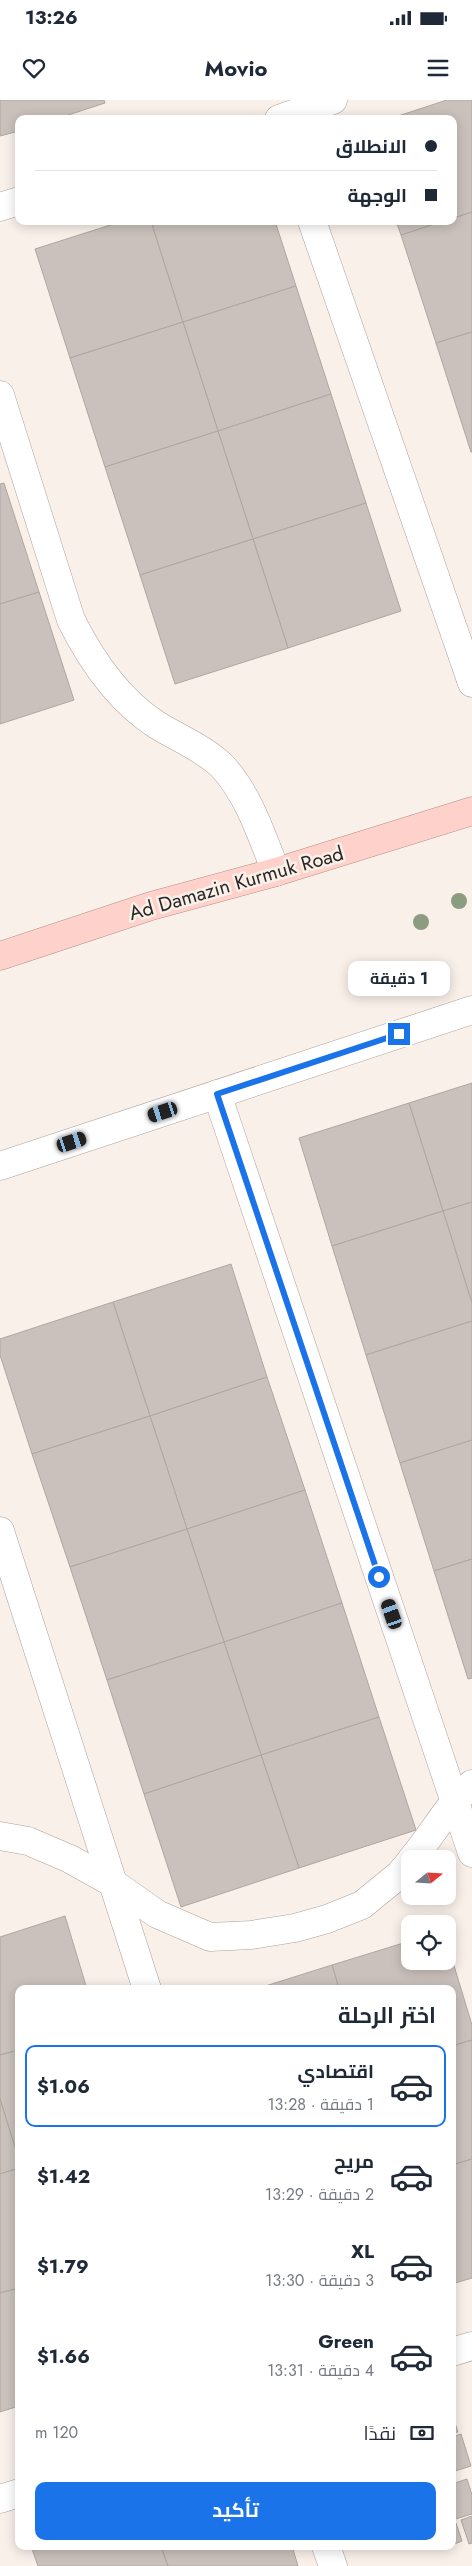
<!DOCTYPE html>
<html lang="ar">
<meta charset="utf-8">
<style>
:root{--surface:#fff;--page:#f2f2f3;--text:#1f2937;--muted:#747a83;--line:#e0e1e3;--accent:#1a73e8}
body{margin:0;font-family:Jost,Cairo,sans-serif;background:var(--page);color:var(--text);direction:rtl;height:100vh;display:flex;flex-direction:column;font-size:19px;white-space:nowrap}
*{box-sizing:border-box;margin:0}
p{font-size:16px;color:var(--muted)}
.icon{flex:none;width:28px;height:28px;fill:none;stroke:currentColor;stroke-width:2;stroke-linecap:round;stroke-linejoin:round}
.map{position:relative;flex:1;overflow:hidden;direction:ltr}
.drawer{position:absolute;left:15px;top:1885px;width:441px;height:565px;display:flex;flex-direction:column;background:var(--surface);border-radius:10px;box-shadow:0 2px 12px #0003;direction:rtl}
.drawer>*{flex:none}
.hud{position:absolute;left:15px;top:15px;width:442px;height:110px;border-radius:10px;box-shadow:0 2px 12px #0003;direction:rtl;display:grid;align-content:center;height:110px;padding:0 20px;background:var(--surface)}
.needle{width:32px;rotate:72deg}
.controls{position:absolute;left:401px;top:1750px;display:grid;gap:10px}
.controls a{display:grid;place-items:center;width:55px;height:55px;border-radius:10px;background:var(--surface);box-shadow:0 2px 12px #0003;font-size:25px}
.end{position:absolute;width:22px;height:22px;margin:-11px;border:6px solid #1a73e8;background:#fff;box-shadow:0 0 0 2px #fff}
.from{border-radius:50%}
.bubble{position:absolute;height:35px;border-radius:10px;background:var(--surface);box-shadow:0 2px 12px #0003;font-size:16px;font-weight:700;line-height:35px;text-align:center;direction:rtl}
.car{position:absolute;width:15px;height:30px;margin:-15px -8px;border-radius:6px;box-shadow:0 0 4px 1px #0007;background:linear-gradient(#222 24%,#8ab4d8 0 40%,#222 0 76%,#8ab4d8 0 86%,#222 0)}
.hud b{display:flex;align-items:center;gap:18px;height:48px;font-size:19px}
.hud b+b{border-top:1px solid var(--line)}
.hud i{width:12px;height:12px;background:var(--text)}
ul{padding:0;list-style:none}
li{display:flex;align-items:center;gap:15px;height:82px;margin:0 10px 8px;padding:0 10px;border:2px solid transparent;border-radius:10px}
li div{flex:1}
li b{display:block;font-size:19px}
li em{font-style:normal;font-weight:700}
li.on{border-color:var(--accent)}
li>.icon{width:45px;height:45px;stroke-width:1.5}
h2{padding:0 20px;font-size:22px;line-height:60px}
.pay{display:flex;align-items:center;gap:12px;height:55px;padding:0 20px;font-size:19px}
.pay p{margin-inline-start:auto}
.primary-button{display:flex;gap:10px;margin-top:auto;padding:10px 20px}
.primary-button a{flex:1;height:58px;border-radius:10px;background:var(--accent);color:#fff;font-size:20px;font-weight:700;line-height:58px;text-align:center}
.status{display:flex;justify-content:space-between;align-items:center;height:35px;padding:0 25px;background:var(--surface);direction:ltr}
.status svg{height:14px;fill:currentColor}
header{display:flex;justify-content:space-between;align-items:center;height:65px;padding:0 20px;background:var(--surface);font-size:22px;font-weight:700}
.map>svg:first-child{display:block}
.building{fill:#cbc1bc;stroke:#afa6a0}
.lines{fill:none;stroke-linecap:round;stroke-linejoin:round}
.minor-casing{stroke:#aba29c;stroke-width:29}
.trunk-casing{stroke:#b48e87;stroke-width:29}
.minor{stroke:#fff;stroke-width:28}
.trunk{stroke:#fed2ca;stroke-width:28}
.tree{fill:#8b9c7f}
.route{stroke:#1a73e8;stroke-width:6}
.labels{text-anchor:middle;stroke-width:5;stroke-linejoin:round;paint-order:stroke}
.street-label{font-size:20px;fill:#2a2624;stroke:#faf0ea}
</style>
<div class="status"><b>13:26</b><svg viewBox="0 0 49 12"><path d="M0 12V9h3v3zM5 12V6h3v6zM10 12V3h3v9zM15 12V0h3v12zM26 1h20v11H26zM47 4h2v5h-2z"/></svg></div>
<header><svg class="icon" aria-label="menu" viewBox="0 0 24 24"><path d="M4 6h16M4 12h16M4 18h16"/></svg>Movio<svg class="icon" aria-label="heart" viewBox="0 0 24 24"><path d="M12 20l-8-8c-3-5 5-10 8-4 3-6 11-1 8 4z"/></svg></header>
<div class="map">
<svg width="472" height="2466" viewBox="0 0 472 2466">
<rect width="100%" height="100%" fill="#faf0ea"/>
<g class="building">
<polygon points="0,0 104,0 105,3 56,19 19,19 19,31 0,36"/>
<polygon points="447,0 472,0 472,112 454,118 454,19 389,19"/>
<polygon points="472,112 472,232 436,243 401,135 443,121 454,121 454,118"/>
<polygon points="123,121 151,121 183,222 70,258 35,149"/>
<polygon points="151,121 275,121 296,186 183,222"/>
<polygon points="396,121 443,121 401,135"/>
<polygon points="296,186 331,294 218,331 183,222"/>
<polygon points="183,222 218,331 105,367 70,258"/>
<polygon points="472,232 472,352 471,352 436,243"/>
<polygon points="331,294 366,403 253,439 218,331"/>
<polygon points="218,331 253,439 140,475 105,367"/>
<polygon points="4,383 39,492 0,504 0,384"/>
<polygon points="366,403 401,511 288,548 253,439"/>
<polygon points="253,439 288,548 175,584 140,475"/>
<polygon points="39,492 74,600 0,624 0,504"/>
<polygon points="472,983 472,1102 443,1111 409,1003"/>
<polygon points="409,1003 443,1111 332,1146 299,1038"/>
<polygon points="472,1102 472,1203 443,1111"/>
<polygon points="443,1111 472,1203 472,1221 366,1255 332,1146"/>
<polygon points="231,1164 267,1277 150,1316 113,1202"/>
<polygon points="113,1202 150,1316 32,1354 0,1255 0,1239"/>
<polygon points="472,1221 472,1340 400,1363 366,1255"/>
<polygon points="267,1277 305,1390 187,1429 150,1316"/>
<polygon points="150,1316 187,1429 70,1467 32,1354"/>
<polygon points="472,1340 472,1459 434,1471 400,1363"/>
<polygon points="305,1390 342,1503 224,1542 187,1429"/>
<polygon points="187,1429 224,1542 107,1580 70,1467"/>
<polygon points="472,1459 472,1578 468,1579 434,1471"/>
<polygon points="342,1503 379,1617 261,1655 224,1542"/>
<polygon points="224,1542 261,1655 144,1694 107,1580"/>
<polygon points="379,1617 416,1730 299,1768 261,1655"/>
<polygon points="261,1655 299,1768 181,1807 144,1694"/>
<polygon points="65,1816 87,1889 19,1889 19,1950 0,1955 0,1837"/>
<polygon points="410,1841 410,1861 448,1861 448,1846 472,1925 472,1940 452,1946 452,1889 339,1889 332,1865"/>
<polygon points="332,1865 339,1889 256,1889"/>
<polygon points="472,1940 472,2059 452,2065 452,1946"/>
<polygon points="19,1950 19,2060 0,1999 0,1955"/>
<polygon points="0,1999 19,2060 19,2068 0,2074"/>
<polygon points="472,2059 472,2178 452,2184 452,2065"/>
<polygon points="19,2068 19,2188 0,2193 0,2074"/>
<polygon points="19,2188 19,2306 0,2312 0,2193"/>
<polygon points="452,2314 458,2332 452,2333"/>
<polygon points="461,2334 471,2366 455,2371 452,2363 452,2337"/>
<polygon points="467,2379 472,2395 472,2414 452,2420 452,2384"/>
<polygon points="472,2416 472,2443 469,2444 461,2420"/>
<polygon points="456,2423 462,2441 452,2445 452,2425"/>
<polygon points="31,2446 161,2446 168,2466 38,2466"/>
<polygon points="161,2446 292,2446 298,2466 168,2466"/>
</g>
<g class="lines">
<defs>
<g id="minor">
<polyline points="279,19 333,0"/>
<polyline points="0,107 19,101"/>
<polyline points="312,121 472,583"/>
<path d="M0,295L71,520C91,560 118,600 157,625C178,638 203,648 221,665C248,693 262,736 276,772"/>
<polyline points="217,994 472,1753"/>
<polyline points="0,1066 472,910"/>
<polyline points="0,1431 147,1889"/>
<polyline points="0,1736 28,1741 70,1759 113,1783 157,1814 210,1837 251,1835 295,1828 327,1819 362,1805 400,1774 410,1762"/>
<path d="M412,1759C433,1734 448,1705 472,1684"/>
<polyline points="452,2252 472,2246"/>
<polyline points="0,2399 19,2393"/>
<polyline points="326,2446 333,2466"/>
</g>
<polyline id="trunk" points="0,856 151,806 276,772 472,711"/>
</defs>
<use href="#minor" class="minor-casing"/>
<use href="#trunk" class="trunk-casing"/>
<use href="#minor" class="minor"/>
<use href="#trunk" class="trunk"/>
</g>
<g class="tree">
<circle cx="459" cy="801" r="8"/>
<circle cx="421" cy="822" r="8"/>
</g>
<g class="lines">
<polyline class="route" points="379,1477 217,994 399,934"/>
</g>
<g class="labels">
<g class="street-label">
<text transform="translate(236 783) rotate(-16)" y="7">Ad Damazin Kurmuk Road</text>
</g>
</g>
</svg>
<div class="controls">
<a><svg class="needle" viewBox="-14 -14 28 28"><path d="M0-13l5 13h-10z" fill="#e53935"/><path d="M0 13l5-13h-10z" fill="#747a83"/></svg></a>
<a><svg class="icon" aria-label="locate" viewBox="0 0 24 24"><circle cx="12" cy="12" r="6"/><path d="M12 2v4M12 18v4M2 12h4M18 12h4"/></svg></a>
</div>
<i class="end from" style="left:379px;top:1477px"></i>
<i class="end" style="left:399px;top:934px"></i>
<div class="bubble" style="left:348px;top:861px;width:102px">1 دقيقة</div>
<i class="car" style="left:163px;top:1012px;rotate:252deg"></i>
<i class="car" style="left:72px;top:1042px;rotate:72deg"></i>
<i class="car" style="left:392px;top:1514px;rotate:341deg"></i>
<div class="hud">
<b><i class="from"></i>الانطلاق</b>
<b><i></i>الوجهة</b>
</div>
<section class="drawer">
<h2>اختر الرحلة</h2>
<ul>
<li class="on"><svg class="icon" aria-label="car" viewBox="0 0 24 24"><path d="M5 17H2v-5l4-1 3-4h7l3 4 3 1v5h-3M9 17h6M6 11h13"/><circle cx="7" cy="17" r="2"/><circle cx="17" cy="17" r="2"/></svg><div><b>اقتصادي</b><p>1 دقيقة · 13:28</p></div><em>$1.06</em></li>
<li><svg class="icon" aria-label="car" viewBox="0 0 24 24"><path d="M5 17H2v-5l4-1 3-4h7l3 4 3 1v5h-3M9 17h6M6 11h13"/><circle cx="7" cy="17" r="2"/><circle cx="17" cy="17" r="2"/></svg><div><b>مريح</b><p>2 دقيقة · 13:29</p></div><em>$1.42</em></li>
<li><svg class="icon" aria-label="car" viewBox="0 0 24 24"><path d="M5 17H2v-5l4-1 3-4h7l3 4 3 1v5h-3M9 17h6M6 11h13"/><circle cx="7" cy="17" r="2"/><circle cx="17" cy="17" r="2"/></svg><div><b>XL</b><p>3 دقيقة · 13:30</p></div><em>$1.79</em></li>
<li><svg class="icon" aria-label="car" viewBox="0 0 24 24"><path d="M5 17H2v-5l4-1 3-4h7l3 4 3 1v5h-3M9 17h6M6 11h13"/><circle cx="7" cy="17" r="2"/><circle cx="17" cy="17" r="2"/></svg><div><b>Green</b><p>4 دقيقة · 13:31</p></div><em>$1.66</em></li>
</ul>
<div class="pay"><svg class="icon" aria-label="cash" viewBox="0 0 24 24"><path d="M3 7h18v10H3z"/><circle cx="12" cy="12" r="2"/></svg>نقدًا<p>120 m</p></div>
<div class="primary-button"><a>تأكيد</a></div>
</section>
</div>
